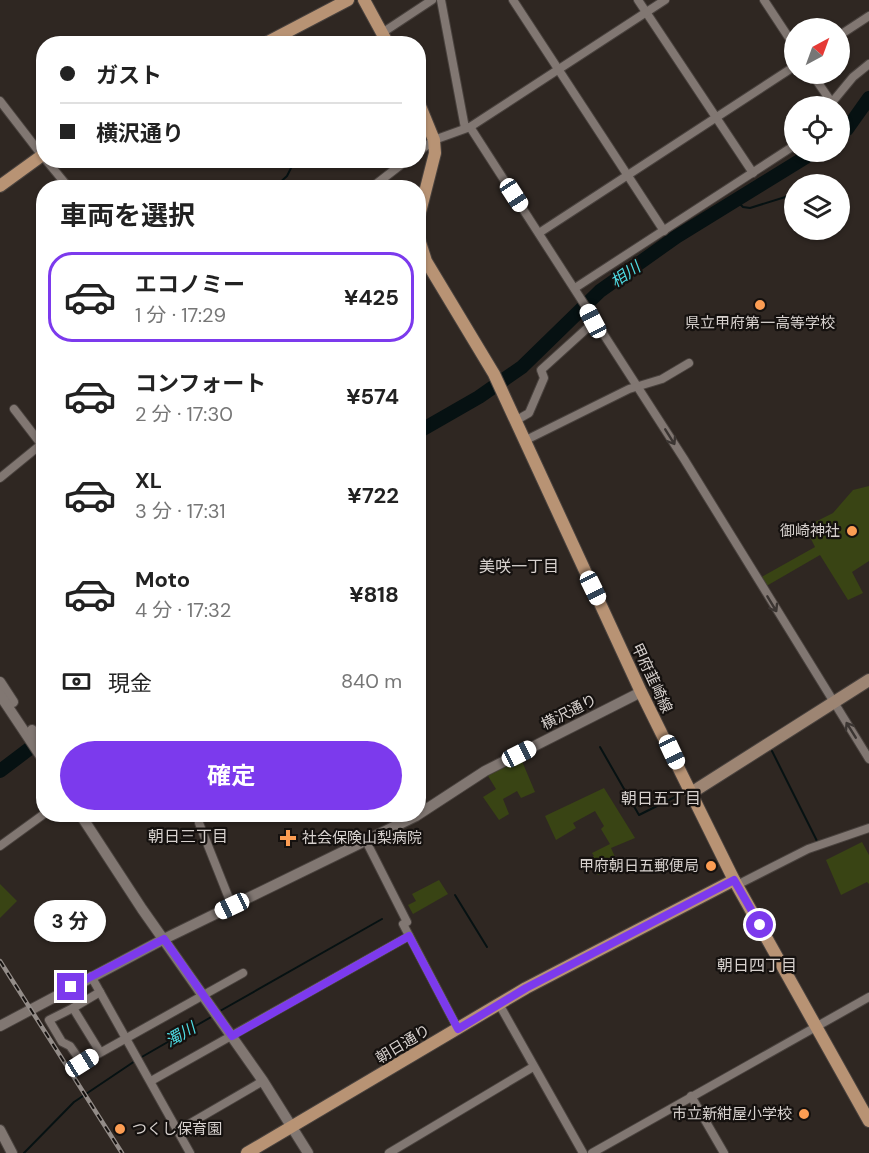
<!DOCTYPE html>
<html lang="ja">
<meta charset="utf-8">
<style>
:root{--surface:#fff;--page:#f6f6f6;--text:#222;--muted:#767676;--line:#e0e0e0;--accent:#7c3aed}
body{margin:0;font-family:"DM Sans","Noto Sans JP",sans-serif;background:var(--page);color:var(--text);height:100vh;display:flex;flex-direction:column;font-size:22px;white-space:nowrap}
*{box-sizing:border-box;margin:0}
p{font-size:20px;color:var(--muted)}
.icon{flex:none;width:33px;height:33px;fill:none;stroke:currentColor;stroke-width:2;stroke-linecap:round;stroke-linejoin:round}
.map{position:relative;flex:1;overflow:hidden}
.sheet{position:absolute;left:36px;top:180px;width:390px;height:642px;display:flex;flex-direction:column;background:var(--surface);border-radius:24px;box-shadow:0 2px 4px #0004}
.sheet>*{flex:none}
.top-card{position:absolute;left:36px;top:36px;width:390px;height:132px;border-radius:24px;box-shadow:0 2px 4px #0004;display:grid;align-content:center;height:132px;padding:0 24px;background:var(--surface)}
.needle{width:39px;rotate:41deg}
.fabs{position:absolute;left:784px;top:18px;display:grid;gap:12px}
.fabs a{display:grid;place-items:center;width:66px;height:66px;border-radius:50%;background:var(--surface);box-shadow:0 2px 4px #0004;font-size:30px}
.end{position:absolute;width:27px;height:27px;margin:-14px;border:8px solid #7c3aed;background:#fff;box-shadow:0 0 0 3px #fff}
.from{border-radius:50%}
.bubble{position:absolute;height:42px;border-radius:21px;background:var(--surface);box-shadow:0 2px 4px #0004;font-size:20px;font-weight:700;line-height:42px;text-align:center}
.car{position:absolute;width:18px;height:36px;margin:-18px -9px;border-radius:8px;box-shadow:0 0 4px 2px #0007;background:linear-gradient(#fff 24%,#345 0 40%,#fff 0 76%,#345 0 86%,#fff 0)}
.top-card b{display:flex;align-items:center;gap:21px;height:57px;font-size:22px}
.top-card b+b{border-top:2px solid var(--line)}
.top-card i{width:15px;height:15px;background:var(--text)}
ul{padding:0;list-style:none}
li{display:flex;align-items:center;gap:18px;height:90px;margin:0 12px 9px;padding:0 12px;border:3px solid transparent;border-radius:24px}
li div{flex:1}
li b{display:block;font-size:22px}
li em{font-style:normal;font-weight:700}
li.selected{border-color:var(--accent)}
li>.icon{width:54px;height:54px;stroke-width:1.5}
h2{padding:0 24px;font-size:27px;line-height:72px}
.pay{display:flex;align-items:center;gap:15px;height:66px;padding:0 24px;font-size:22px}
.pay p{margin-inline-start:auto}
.action{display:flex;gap:12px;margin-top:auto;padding:12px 24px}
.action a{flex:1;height:69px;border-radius:36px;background:var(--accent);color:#fff;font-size:24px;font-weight:700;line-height:69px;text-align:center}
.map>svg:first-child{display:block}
.green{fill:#394414}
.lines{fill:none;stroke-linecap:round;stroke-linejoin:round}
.stream{stroke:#061112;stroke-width:2}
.river{stroke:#061112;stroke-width:14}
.minor-casing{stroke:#49423e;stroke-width:10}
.tertiary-casing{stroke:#49423e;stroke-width:12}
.secondary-casing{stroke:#49423e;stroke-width:14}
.primary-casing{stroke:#49423e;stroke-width:14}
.minor{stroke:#817772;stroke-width:8}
.tertiary{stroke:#817772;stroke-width:10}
.secondary{stroke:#9d8573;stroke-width:12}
.primary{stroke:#b89374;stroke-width:12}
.rail-casing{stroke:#938c88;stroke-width:4.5}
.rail{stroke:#15110f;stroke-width:2;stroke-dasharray:7;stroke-linecap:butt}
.oneway{stroke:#3b3532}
.route{stroke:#7c3aed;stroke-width:8}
.poi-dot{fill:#fc9d53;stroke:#15110f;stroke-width:2}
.labels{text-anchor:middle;stroke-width:4.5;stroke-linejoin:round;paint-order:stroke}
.poi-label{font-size:15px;fill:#d7d1ce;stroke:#15110f;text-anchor:end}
.street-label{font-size:15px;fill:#d7d1ce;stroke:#15110f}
.water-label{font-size:16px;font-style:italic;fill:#4edce4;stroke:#15110f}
.neighbourhood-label{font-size:16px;fill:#d7d1ce;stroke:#15110f}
</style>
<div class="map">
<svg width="869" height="1153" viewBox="0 0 869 1153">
<rect width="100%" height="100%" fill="#2f2722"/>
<g class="green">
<polygon points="869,486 869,561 852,572 863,593 848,600 820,555 763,588 758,579 815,547 805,527 833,513 853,490"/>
<polygon points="519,754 535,792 521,798 517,791 503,799 509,814 499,820 483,797 496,789 485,771"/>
<polygon points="604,788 635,838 611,848 619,866 598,875 589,859 594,856 592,853 610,844 601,829 604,826 595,811 573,823 576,828 556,840 545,816"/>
<polygon points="862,842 869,855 869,884 867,882 841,895 826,860"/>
<polygon points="439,880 448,894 413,914 408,905 416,901 412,894"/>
<polygon points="0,884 17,901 0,918"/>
</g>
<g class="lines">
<g class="stream">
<polyline points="824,184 835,181 837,184"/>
<polyline points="274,188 287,176 295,160"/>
<polyline points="737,201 743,207 750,208 795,194"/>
<polyline points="600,747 639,815 681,794"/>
<polyline points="772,751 818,843"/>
<polyline points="455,895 487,947"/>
<polyline points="220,1011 382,919"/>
<polyline points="140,1058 213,1016"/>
<polyline points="24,1153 74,1102 135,1061"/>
</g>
<g class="river">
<polyline points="840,134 847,129 869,98"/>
<polyline points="418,432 479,397 522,367 600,291 676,237 814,152"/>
<polyline points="0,771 29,749 44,742"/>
</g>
<defs>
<g id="minor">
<polyline points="441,0 465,128"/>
<polyline points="513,0 664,231"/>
<polyline points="638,0 753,173"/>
<polyline points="764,0 795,47"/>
<polyline points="382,33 432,0"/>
<polyline points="840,35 869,16"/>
<polyline points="812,74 832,103"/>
<polyline points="0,101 44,158"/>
<polyline points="829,106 853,77 869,64"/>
<polyline points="470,127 684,459 869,759"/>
<polyline points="418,152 434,140 470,127 665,0"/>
<polyline points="46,160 69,188"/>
<polyline points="219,187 220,188"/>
<polyline points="371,188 407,160"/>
<polyline points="539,233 795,66"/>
<polyline points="575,288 795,145"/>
<polyline points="14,409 41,444"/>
<polyline points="515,421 529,413 544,378 541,370 594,322"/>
<polyline points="524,441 629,389 662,379 689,363"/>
<polyline points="0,478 44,442"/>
<polyline points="199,823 232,906"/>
<polyline points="366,841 407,922 403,924 458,1029"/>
<polyline points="0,846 44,814"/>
<polyline points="737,885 808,849 869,828"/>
<polyline points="91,976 190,1153"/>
<polyline points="100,992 73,1008 100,1052"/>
<polyline points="499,1004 583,1153"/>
<polyline points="73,1008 49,1020 62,1042 70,1046 82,1063 243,973"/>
<polyline points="151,1081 409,936"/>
<polyline points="691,1096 724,1153"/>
<polyline points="177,1131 263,1081"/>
<polyline points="389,1153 533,1067"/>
<polyline points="592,1153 869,997"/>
</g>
<g id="tertiary">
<polyline points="0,682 13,702"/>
<polyline points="0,695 44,761"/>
<polyline points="32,730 44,747"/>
<polyline points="80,814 142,909 263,1081 308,1153"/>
<polyline points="0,1026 164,939 416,816 485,771 641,692"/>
<polyline points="0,1130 12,1153"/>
</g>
<polyline id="secondary" points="691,793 869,680"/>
<g id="primary">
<polyline points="364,0 388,44"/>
<polyline points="264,44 348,0"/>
<polyline points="418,101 434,140 435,153 418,220"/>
<polyline points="0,186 44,154"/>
<polyline points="418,236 426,261 494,374 641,692 734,880 869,1121"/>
<polyline points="247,1153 526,988 734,880"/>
</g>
</defs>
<use href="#minor" class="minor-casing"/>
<use href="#tertiary" class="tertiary-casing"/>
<use href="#secondary" class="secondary-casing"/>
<use href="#primary" class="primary-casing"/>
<use href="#minor" class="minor"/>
<use href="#tertiary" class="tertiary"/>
<use href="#secondary" class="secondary"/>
<use href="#primary" class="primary"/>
<defs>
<polyline id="rail" points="0,961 122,1153"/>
</defs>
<use href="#rail" class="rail-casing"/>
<use href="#rail" class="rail"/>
</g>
<defs><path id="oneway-shaft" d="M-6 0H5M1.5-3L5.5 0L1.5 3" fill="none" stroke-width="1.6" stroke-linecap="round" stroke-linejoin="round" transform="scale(1.5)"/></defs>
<g class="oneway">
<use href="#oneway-shaft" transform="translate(670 437) rotate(58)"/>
<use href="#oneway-shaft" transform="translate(772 604) rotate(59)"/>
<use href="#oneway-shaft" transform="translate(851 730) rotate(-122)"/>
</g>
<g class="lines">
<polyline class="route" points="71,987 164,939 232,1036 409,936 458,1029 526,988 734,880 760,925"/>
</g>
<g class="poi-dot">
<circle cx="760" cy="305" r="6"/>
<circle cx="852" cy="531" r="6"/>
<path d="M285 829h6v6h6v6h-6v6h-6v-6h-6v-6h6z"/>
<circle cx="711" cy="866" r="6"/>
<circle cx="804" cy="1114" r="6"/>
<circle cx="120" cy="1129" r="6"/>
</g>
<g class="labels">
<g class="poi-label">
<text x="760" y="328" text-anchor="middle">県立甲府第一高等学校</text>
<text x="840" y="536">御崎神社</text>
<text x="302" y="843" text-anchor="start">社会保険山梨病院</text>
<text x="699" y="871">甲府朝日五郵便局</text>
<text x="792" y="1119">市立新紺屋小学校</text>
<text x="132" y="1134" text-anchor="start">つくし保育園</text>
</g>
<g class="street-label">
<text transform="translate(652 678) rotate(65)" y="5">甲府韮崎線</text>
<text transform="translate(569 712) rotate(-27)" y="5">横沢通り</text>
<text transform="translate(403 1044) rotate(-31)" y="5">朝日通り</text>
</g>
<g class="water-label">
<text transform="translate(625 274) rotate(-35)" y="6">相川</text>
<text transform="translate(180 1034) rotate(-30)" y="6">濁川</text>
</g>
<g class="neighbourhood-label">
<text x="519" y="572">美咲一丁目</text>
<text x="661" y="804">朝日五丁目</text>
<text x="188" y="842">朝日三丁目</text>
<text x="757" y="971">朝日四丁目</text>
</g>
</g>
</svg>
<div class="fabs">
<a><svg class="needle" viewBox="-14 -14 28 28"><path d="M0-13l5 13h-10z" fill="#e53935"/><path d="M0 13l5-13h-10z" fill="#767676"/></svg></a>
<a><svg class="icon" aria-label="locate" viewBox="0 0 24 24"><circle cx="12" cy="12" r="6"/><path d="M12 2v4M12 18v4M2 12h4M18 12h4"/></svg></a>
<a><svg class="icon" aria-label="layers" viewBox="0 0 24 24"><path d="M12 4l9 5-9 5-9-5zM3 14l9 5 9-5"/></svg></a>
</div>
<i class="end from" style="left:760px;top:925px"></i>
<i class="end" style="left:71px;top:987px"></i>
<div class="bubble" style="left:34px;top:900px;width:72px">3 分</div>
<i class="car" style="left:514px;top:195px;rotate:147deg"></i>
<i class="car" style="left:593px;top:321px;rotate:332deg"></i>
<i class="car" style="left:593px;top:588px;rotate:154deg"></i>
<i class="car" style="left:672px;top:752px;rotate:155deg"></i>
<i class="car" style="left:519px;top:754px;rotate:63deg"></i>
<i class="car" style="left:232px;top:906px;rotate:245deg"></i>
<i class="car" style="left:82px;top:1063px;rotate:58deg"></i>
<div class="top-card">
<b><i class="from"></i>ガスト</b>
<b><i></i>横沢通り</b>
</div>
<section class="sheet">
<h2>車両を選択</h2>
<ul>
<li class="selected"><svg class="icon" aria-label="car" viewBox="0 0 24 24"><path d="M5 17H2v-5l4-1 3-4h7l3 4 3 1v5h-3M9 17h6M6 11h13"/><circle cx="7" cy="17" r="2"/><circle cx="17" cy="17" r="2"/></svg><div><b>エコノミー</b><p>1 分 · 17:29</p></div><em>¥425</em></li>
<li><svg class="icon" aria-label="car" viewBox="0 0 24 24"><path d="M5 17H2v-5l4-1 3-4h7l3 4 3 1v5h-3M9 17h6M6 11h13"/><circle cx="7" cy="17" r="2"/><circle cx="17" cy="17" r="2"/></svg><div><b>コンフォート</b><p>2 分 · 17:30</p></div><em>¥574</em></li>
<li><svg class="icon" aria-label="car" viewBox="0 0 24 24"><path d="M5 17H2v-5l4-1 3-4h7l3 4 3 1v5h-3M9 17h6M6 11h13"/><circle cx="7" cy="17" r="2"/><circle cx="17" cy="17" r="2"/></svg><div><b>XL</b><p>3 分 · 17:31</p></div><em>¥722</em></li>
<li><svg class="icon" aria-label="car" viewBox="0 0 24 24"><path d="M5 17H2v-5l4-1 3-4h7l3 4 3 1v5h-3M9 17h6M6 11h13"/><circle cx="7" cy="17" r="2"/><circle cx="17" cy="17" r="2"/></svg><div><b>Moto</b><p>4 分 · 17:32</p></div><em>¥818</em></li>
</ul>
<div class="pay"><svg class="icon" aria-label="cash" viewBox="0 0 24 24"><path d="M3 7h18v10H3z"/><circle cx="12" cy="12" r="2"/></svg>現金<p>840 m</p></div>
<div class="action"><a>確定</a></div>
</section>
</div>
